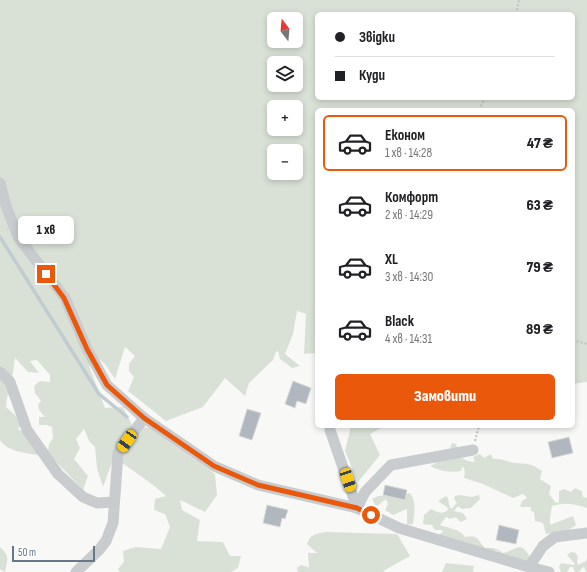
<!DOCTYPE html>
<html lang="uk">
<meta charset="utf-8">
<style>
:root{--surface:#fff;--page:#f2f2f2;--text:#202124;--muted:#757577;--line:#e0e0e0;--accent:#ea580c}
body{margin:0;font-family:"Sofia Sans Condensed",sans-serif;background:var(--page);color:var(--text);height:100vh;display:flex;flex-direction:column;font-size:15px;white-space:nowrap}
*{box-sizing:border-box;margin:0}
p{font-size:13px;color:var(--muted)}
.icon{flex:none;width:22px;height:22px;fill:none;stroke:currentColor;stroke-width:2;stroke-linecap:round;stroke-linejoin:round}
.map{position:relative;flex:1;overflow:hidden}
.sheet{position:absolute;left:315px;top:108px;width:260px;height:320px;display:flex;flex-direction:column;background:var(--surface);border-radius:6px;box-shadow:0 2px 6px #0003}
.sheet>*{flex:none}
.banner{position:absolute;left:315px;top:12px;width:260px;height:88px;border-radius:6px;box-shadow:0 2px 6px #0003;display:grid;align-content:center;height:88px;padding:0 20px;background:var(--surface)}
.needle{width:26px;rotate:344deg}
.fabs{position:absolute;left:267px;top:12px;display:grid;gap:8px}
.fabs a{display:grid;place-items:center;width:36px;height:36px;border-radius:6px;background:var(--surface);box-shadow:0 2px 6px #0003;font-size:20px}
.scale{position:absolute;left:12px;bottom:10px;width:83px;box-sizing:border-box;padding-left:4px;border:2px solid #657789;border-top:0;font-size:11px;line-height:14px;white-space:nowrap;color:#657789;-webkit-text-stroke:3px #fff;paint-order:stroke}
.end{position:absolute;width:18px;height:18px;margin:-9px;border:5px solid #ea580c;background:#fff;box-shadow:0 0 0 2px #fff}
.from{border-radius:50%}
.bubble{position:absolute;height:28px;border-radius:6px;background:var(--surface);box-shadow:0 2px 6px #0003;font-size:13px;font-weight:800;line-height:28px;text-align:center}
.car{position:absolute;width:12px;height:24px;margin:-12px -6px;border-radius:5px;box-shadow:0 0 3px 1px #0007;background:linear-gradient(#f5c518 24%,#345 0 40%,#f5c518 0 76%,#345 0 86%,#f5c518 0)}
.banner b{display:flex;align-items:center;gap:14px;height:38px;font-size:15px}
.banner b+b{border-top:1px solid var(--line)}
.banner i{width:10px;height:10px;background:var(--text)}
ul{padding:7px 0 0;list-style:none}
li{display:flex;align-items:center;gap:12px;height:56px;margin:0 8px 6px;padding:0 12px;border:2px solid transparent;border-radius:6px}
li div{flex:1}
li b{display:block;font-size:15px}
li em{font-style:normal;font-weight:800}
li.current{border-color:var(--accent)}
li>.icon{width:36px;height:36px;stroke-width:1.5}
.cta{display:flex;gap:8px;margin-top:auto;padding:8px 20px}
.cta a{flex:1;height:46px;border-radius:6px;background:var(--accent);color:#fff;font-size:16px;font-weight:800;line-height:46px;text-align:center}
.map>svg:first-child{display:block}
.green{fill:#d9e1d6;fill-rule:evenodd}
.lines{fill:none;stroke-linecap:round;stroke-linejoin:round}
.stream{stroke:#c1ccd1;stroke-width:3.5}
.building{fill:#b0b7be;stroke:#dadad8}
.path{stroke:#bfc2c4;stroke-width:2;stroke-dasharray:2 2;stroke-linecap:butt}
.minor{stroke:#c8cccf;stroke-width:11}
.route{stroke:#ea580c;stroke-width:5}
</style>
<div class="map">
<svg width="587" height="572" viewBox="0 0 587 572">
<rect width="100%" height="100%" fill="#f8f9f6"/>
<g class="green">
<path d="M0,0H587V382L573,384V110H317L316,353L304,354L306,314L297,311L293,334L285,354L300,366L292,368L280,359L278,351L276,352L273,360L249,383L245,396L225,378L203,407L166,421L128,391L134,377L129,371V364L135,356L125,347L115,379L105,364L96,357L89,366L105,408L123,407L132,425L149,428L215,474L217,495L205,512L180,500L182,510L200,520L197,541L223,542L230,556H241L238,568L231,572H120L118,569L124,562L123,551L136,547L161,549L170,527L165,514L154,510L155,499L166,496C150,481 131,470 114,457L103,487L97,468L95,447L89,441L84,429L76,439L80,448L74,459L88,476L83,490L48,453L49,444L53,438L52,427L46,425H39V417H45L39,410L38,404L41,401L35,393L34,386L40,381L50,382V375L37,360L30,361L39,373L28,372L15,358L12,379L0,368ZM317,14H573V98H317ZM274,19H296V41H274ZM274,63H296V85H274ZM274,107H296V129H274ZM274,151H296V173H274Z"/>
<path d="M0,379L6,384L9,395L7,397L6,407L16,416L21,425L18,429L25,433L37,447V455C24,453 7,451 0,440Z"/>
<polygon points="351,426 380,426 381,428 370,434 380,455 358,482 345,451"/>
<path d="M452,443L456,444C460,456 461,461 475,462L473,457L480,454L484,458L491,454L493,459C501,458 507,462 515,463C528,464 531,463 542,471L540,479L551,486L549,494L556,503L559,502V491L564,489L571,492L575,488L582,491L583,497L587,498V508C573,504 567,502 552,506L550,518V525L573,516L576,525L567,531L546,534L543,523L535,521L534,512L531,511V507H520L522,501L527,498L523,494L513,498L483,484L464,478L465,472L463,466L461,471C449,473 440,471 430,466L448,457L452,449L450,447Z"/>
<path d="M410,493C417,502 414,513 413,524L407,525V509L393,515L385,510L388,504L386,499L376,507L372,499C382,492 394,497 405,500L406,494Z"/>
<path d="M460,495L472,497L479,495L480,499L471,508L462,509L458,506L454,511L463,513L467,519L461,522L455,517L450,519L446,517L440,525C450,529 459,528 465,537C477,534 477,539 485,548C492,547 498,548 503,553C517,550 520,540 530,557L526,563L502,557L498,551L486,550L438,536L443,531L441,530H435L432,525L423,524L424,515L431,509C437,512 442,515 448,510L447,507L438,501L446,496L448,498L449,504L451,509L457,503L454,499L455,496Z"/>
<path d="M326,532L397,534L410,556L383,571L385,572H298L297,568L301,565L308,567L309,570L308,553H317L307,544C310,534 316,534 326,532Z"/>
<path d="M0,547C10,557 8,558 5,572L0,569Z"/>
<polygon points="571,552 576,553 578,557 577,561 578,565 586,561 587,557 587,572 586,572 584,567 582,568 579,572 575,572 573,567 570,567 567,572 561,572 559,567 561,563 573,565 575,564 567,555"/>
<polygon points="446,563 474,566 473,572 442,572"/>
</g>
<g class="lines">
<polyline class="stream" points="0,237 99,394 127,417"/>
</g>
<g class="building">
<polygon points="293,381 311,388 306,404 297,401 295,408 285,404"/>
<polygon points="247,409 261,413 252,440 239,436"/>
<polygon points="569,437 573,453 552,458 548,442"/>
<polygon points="385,485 407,490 405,500 383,495"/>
<polygon points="267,505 288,510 285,519 282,518 280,527 263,523"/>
<polygon points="499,525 519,530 516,544 496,540"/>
</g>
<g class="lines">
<g class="path">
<polyline points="516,14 519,0"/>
<polyline points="479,110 485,98"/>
<polyline points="573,340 587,344"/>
<polyline points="475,441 479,426"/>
</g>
<g class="minor">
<polyline points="0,183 6,206 18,237 65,298 87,349 107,385 144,418 214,466 258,485 357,508 399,528 529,567 549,572"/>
<polyline points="0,372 10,382 27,430 58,474 83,497 97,503 114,502"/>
<polyline points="330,430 357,508"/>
<polyline points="357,508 365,492 391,465 473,450"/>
<polyline points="529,567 543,546 555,537 587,533"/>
<polyline points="76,572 99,550 106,541 113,523 118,453 144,418"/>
</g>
</g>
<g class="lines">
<polyline class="route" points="46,274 64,298 87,349 107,385 144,418 214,466 258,485 357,508 371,515"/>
</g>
</svg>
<div class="fabs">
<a><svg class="needle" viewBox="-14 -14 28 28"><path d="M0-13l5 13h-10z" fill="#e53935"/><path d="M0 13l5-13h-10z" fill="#757577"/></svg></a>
<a><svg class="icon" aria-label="layers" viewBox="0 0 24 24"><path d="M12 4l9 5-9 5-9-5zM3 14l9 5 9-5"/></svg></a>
<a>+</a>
<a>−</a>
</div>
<div class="scale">50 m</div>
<i class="end from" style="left:371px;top:515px"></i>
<i class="end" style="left:46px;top:274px"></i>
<div class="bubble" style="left:18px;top:216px;width:56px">1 хв</div>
<i class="car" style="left:127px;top:441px;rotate:215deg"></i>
<i class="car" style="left:348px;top:480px;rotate:162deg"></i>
<div class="banner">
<b><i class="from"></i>Звідки</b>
<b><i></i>Куди</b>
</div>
<section class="sheet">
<ul>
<li class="current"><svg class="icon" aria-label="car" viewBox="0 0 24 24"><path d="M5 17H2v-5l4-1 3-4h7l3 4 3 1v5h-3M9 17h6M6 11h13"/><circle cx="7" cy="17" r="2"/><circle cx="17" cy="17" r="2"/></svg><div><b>Економ</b><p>1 хв · 14:28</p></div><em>47 ₴</em></li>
<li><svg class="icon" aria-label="car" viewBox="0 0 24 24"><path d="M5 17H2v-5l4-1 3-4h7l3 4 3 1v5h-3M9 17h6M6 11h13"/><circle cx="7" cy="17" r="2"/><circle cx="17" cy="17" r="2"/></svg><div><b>Комфорт</b><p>2 хв · 14:29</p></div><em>63 ₴</em></li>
<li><svg class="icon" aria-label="car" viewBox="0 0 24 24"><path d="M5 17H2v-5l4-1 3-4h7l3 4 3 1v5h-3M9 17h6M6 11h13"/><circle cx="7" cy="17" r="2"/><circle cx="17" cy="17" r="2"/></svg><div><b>XL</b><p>3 хв · 14:30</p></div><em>79 ₴</em></li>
<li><svg class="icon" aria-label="car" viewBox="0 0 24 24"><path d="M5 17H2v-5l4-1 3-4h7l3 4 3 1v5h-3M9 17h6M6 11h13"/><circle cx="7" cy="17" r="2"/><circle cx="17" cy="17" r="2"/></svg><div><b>Black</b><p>4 хв · 14:31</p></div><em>89 ₴</em></li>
</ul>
<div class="cta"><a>Замовити</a></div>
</section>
</div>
